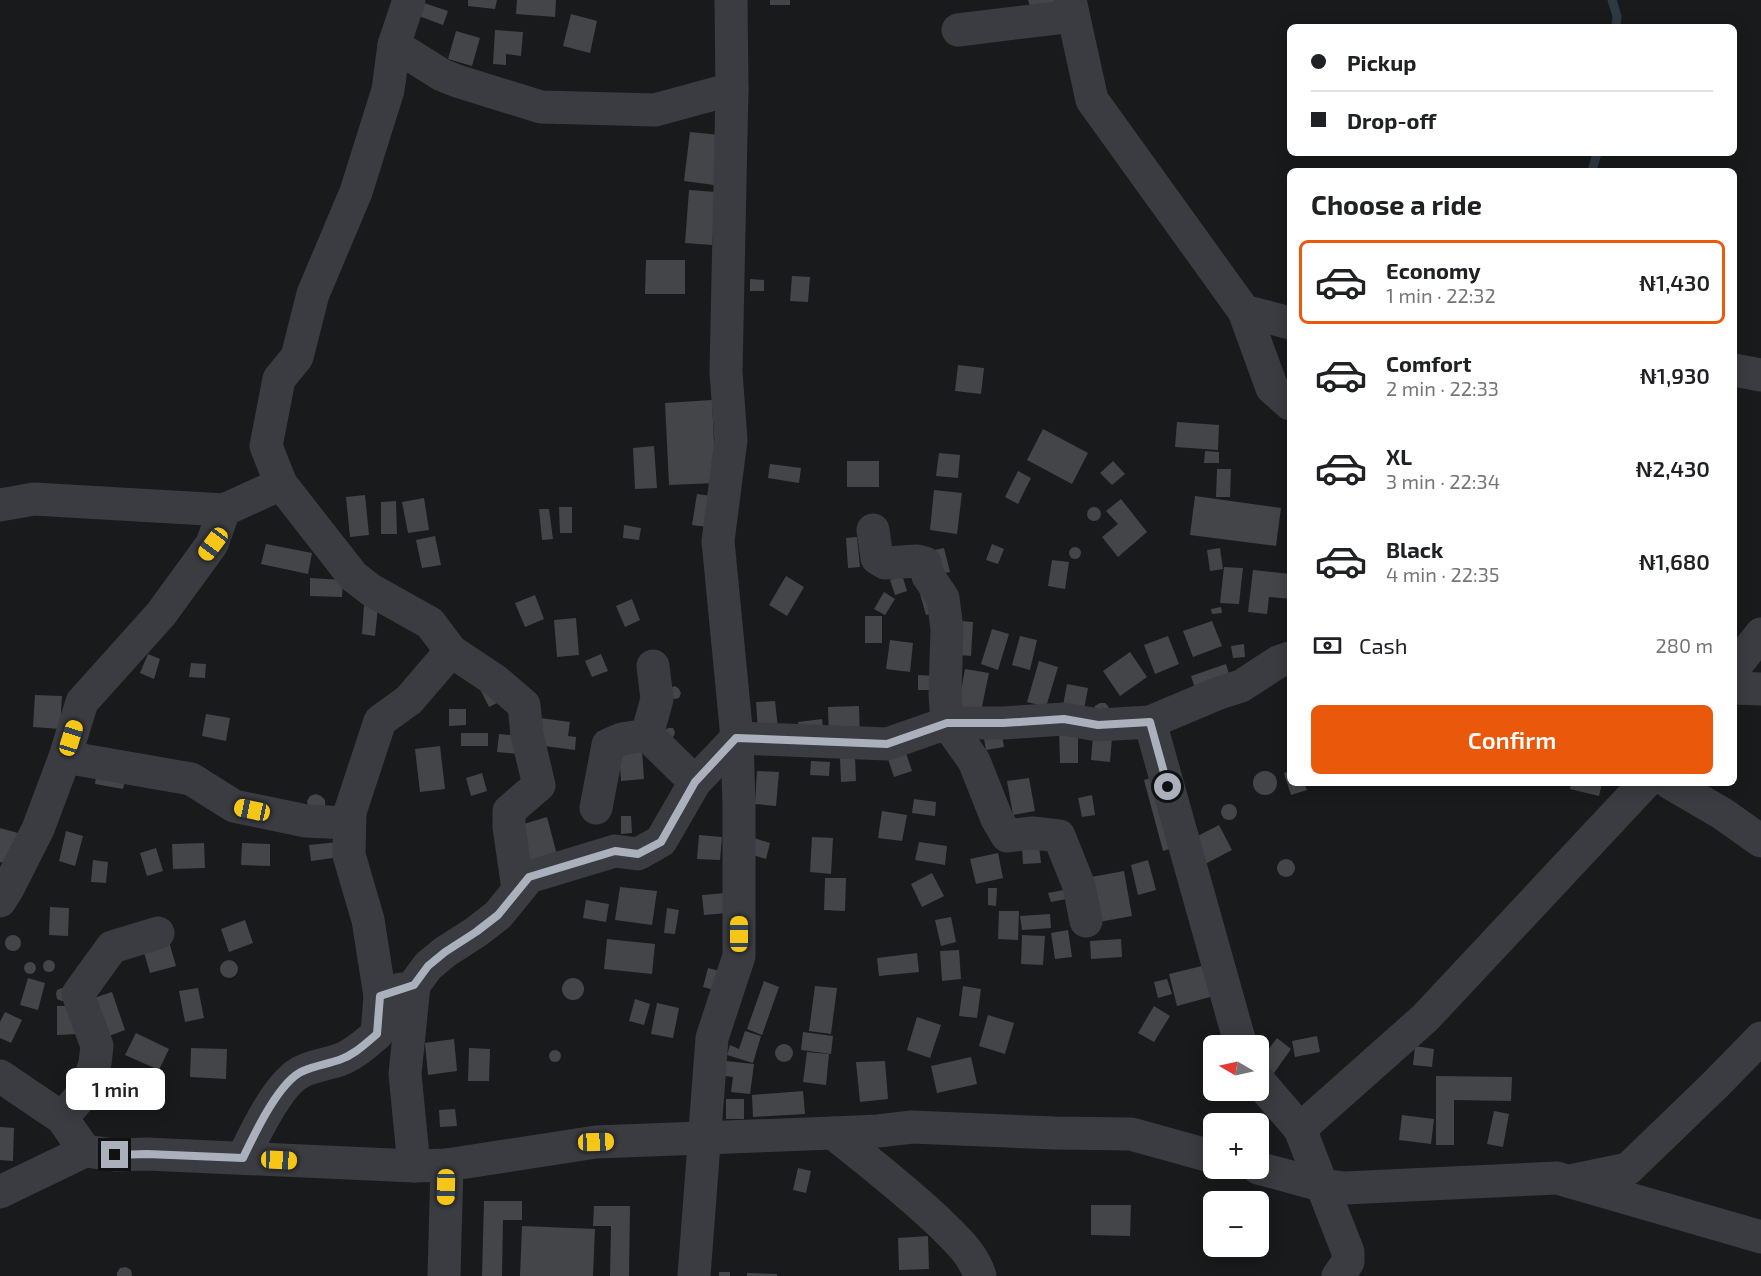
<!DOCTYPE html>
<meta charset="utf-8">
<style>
:root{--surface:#fff;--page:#f6f6f6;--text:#202124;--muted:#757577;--line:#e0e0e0;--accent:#ea580c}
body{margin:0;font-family:"Exo 2",sans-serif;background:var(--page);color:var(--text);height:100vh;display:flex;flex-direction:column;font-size:22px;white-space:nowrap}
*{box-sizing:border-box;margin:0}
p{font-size:20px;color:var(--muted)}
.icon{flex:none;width:33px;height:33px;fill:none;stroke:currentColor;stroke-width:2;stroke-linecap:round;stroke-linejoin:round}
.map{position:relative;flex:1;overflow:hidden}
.panel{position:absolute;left:1287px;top:168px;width:450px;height:618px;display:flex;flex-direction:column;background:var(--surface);border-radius:9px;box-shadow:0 3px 15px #0003}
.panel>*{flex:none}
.hud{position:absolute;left:1287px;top:24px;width:450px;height:132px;border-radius:9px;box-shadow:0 3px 15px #0003;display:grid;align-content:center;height:132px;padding:0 24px;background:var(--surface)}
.needle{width:39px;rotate:279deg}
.buttons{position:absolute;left:1203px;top:1035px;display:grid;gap:12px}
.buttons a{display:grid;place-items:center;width:66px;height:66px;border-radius:9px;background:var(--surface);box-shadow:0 3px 15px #0003;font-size:30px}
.end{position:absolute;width:27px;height:27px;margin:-14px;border:8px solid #abb1bc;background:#111;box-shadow:0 0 0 3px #111}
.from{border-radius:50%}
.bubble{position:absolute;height:42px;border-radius:9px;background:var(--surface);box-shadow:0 3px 15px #0003;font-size:20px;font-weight:600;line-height:42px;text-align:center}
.car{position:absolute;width:18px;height:36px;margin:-18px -9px;border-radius:8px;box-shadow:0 0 4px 2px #0007;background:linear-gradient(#f5c518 24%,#345 0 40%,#f5c518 0 76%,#345 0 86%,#f5c518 0)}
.hud b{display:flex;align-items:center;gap:21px;height:57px;font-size:22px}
.hud b+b{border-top:2px solid var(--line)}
.hud i{width:15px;height:15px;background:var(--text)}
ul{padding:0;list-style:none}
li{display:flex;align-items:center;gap:18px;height:84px;margin:0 12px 9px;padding:0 12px;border:3px solid transparent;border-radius:9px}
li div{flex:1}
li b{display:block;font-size:22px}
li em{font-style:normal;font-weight:600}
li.on{border-color:var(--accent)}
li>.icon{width:54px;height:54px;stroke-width:1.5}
h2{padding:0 24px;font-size:27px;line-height:72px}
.pay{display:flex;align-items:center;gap:15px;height:66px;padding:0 24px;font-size:22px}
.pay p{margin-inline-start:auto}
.button{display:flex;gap:12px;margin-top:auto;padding:12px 24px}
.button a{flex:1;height:69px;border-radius:9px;background:var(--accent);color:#fff;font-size:24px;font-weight:600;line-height:69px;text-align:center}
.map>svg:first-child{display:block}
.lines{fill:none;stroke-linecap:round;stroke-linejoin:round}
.stream{stroke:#2e3a41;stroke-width:9}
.building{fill:#434549}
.minor{stroke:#3a3c41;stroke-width:33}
.route{stroke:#abb1bc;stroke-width:8}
</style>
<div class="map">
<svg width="1761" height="1276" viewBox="0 0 1761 1276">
<rect width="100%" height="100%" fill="#191a1c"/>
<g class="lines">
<g class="stream">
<polyline points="1612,0 1617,16 1616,27"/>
<polyline points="1592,171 1597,153"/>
</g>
</g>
<g class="building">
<polygon points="468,0 497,0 495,9 468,6"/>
<polygon points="517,0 556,0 555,17 516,14"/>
<rect x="770" y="0" width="20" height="5"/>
<polygon points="1028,0 1060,0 1032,13"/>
<polygon points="421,2 448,11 443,25 416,15"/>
<polygon points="571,14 597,21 590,53 563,46"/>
<polygon points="495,30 523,32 521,56 506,54 506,65 493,64"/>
<polygon points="456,31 480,38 472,66 448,59"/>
<polygon points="690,132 720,135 714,185 684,181"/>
<polygon points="689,190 716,192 712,245 685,243"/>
<polygon points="646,260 685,260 685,294 645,294"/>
<polygon points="792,276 810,277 808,302 790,301"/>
<polygon points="750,279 764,280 764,291 750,291"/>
<polygon points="958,365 984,368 981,394 955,391"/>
<polygon points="712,400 716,483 669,485 665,403"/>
<polygon points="1177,422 1219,425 1218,450 1175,447"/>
<polygon points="1043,429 1088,453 1072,484 1027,460"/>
<polygon points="654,446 657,488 635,489 633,448"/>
<polygon points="1205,451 1219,452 1219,463 1204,463"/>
<polygon points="939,453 960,455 958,478 936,476"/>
<rect x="847" y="461" width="32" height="26"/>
<polygon points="1113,461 1125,474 1112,485 1100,473"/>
<polygon points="770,464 801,468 799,483 768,478"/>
<polygon points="1217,469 1231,469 1230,497 1216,497"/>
<polygon points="1018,471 1031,478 1018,504 1005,497"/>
<polygon points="934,490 962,493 957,534 930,530"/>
<polygon points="697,494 719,497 715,528 692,525"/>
<polygon points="365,495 369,535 350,537 346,497"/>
<polygon points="1195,496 1281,508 1276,546 1190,535"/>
<polygon points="424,498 429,530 408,533 402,502"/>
<polygon points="1121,499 1147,532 1118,557 1102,537 1118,524 1106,511"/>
<polygon points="396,501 397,534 381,534 381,502"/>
<circle cx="1094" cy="514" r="7"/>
<polygon points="559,507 572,507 572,533 560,533"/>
<polygon points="539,509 549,509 553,539 542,540"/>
<polygon points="624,525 641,528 639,540 623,538"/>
<polygon points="435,536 441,565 422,568 416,540"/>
<polygon points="857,537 860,567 848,568 846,538"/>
<polygon points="266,544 312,553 308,574 261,564"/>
<polygon points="992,544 1004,549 998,564 986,560"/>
<circle cx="1075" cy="553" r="6"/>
<polygon points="944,548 950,572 941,574 934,550"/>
<polygon points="1220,548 1223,569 1210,571 1207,550"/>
<polygon points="1052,560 1069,562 1065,589 1048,586"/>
<polygon points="1224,567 1243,568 1239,604 1220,603"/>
<polygon points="1253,570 1290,574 1290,599 1269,597 1267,614 1248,612"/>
<polygon points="902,575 907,591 895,595 890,580"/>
<polygon points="786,576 804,587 787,616 769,605"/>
<polygon points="310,578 343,580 342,597 310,596"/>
<polygon points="934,591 939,612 926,615 920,594"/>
<polygon points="884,592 895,599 885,615 874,609"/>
<polygon points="535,595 544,619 525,627 515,603"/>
<polygon points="632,599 640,620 625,627 616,606"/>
<polygon points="364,605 378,607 375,636 362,634"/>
<polygon points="1221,607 1222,613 1212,614 1211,609"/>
<rect x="865" y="616" width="17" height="27"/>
<polygon points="576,618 579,655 557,657 554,620"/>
<polygon points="960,621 973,622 971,656 959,655"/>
<polygon points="1212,621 1222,646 1193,657 1183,631"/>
<polygon points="992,629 1009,634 998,670 981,664"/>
<polygon points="1020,636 1037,640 1030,670 1012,665"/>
<polygon points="1168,636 1179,664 1155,674 1144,645"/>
<polygon points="890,640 913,643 910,672 886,669"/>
<polygon points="1244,644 1245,657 1233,658 1231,646"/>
<polygon points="1130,652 1147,677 1120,696 1103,671"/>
<polygon points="148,654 160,659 154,679 140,673"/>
<polygon points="601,654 608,671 592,677 585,661"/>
<polygon points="1039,661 1058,667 1046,707 1027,702"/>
<polygon points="191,663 206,664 205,678 189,677"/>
<polygon points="1226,664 1233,687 1198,698 1191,676"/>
<polygon points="965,669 989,673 981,711 958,706"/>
<polygon points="918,675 938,676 937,690 918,690"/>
<polygon points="1067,684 1088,688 1083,715 1062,711"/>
<polygon points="675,686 679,689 681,693 679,698 674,699 670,697 670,688"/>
<polygon points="480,689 501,701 489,707"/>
<polygon points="35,695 62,696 60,729 33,727"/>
<polygon points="775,701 778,728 758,730 756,702"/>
<polygon points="1100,703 1105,703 1108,706 1110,711 1093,711 1095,706"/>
<polygon points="859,706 860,740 829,741 828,707"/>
<polygon points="449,709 466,709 466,725 449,726"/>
<polygon points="206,714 230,718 226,741 202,736"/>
<polygon points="540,718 570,722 568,736 576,737 575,750 537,745"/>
<polygon points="822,719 824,738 800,740 798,722"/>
<polygon points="669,728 673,728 675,732 674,736 671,738 665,733 666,729"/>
<polygon points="1001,730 1004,747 986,750 983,733"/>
<polygon points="1078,730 1078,763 1060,763 1059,731"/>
<rect x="461" y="733" width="27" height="13"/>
<polygon points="499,734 521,736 519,754 497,752"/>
<polygon points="1093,736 1112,738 1110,762 1091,760"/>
<polygon points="440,746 445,789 420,792 415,749"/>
<polygon points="904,747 912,771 894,777 886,753"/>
<polygon points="642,751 644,779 621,781 619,753"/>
<polygon points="855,757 856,781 841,782 840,758"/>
<polygon points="811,761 830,762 829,776 810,775"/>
<circle cx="1265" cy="783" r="12"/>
<polygon points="97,771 126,776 123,789 95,784"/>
<polygon points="757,771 779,772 776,806 755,804"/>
<polygon points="1290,771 1290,783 1304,783 1307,790 1291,795 1284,773"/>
<polygon points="482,773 487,791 471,796 466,778"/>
<polygon points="1161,775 1180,846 1163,851 1144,780"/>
<polygon points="1029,778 1035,811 1013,815 1007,781"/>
<polygon points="1571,783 1602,783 1599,796 1570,789"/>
<polygon points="316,794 321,796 325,800 325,806 308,807 307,801 310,796"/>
<polygon points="1092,795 1095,815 1082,817 1078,798"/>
<polygon points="914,799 936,802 935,816 912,813"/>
<circle cx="1229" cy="812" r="8"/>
<polygon points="882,811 907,815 902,841 878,838"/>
<polygon points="621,816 631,816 632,833 621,834"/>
<polygon points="547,817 557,855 527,864 517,826"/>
<polygon points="1219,825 1232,850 1205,864 1192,839"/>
<polygon points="0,828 18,833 10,864 0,862"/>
<polygon points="66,831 83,836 75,866 59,861"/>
<polygon points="699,835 722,837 720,860 697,859"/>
<polygon points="812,837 833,838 831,874 810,872"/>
<polygon points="754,838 770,843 766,859 750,854"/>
<polygon points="338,842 340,857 311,861 309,845"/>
<polygon points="919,842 947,846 945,865 915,860"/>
<polygon points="204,843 205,868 173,869 172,844"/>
<polygon points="242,843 270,844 270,866 241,865"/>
<polygon points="1039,846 1041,863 1023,864 1022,847"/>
<polygon points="156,848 163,871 147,876 140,853"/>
<polygon points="998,853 1003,878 976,884 970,859"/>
<circle cx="1286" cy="868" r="9"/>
<polygon points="93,860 108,862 106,883 91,882"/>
<polygon points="1148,860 1156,890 1138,895 1131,865"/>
<polygon points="1124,871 1132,916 1099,922 1091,877"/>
<polygon points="932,873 944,896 922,907 911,884"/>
<polygon points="825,878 846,878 845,911 824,910"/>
<polygon points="620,887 657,891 652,925 615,920"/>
<polygon points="988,888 997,888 996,906 988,905"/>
<polygon points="1064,890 1066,899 1051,902 1048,893"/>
<polygon points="727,893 728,913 704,915 702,895"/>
<polygon points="586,900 609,904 606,922 583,918"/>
<polygon points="50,907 69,908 68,936 49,935"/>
<polygon points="667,908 679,910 675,934 664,933"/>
<polygon points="999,911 1019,911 1018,940 998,939"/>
<polygon points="1050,914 1051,928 1022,930 1020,916"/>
<polygon points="951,917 956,942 941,946 935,920"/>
<polygon points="245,920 253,943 229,952 221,929"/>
<polygon points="1068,930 1072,957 1055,959 1051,933"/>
<polygon points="1022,935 1045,936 1043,965 1021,964"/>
<circle cx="13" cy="943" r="8"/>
<polygon points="607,939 655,944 652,974 604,969"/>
<polygon points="1121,939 1122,957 1091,959 1090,941"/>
<polygon points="169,942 176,966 150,973 143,949"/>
<polygon points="959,950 961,979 942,981 940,951"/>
<polygon points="917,953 919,972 879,976 877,958"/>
<circle cx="229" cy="969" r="9"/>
<circle cx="49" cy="966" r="6"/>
<circle cx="30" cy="968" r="6"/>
<polygon points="1206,965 1214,996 1177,1006 1169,974"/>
<polygon points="708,968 727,973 722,992 703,987"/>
<polygon points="28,978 45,983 38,1010 20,1005"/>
<circle cx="573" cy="989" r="11"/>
<polygon points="1167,979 1172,994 1158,998 1154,982"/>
<polygon points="764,981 779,987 762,1035 747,1029"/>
<polygon points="815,986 837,988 831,1034 809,1031"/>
<polygon points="963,986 981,989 977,1018 959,1016"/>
<polygon points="62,988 67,990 67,999 62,1001 57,999 56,994 57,990"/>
<polygon points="198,988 204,1018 185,1022 179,991"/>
<polygon points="112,992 125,1030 98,1040 85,1001"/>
<polygon points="635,999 650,1004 644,1025 629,1021"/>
<polygon points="657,1003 679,1008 673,1038 651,1034"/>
<polygon points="57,1006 77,1006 78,1034 57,1035"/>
<polygon points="1154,1006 1170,1016 1154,1042 1138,1033"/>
<polygon points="5,1012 22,1020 11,1043 0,1038 0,1022"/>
<polygon points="988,1015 1014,1023 1005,1054 979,1046"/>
<polygon points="917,1017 941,1025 930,1058 907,1050"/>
<polygon points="745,1031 761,1036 753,1063 727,1055 730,1045 739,1049"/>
<polygon points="803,1032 833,1036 831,1054 801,1050"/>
<polygon points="136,1033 169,1049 159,1070 125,1055"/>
<polygon points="1317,1036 1320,1052 1295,1057 1292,1041"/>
<polygon points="1277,1038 1291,1049 1274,1073 1259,1062"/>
<polygon points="454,1039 457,1071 428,1075 425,1043"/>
<circle cx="784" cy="1053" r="9"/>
<polygon points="1415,1046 1434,1049 1432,1067 1413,1065"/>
<polygon points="191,1048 227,1049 226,1079 190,1077"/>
<polygon points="469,1048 490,1049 489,1081 468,1081"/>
<circle cx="555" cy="1056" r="6"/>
<polygon points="807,1052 829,1054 826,1085 803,1082"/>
<polygon points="971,1057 977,1084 937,1093 931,1066"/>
<polygon points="726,1061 754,1064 750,1094 731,1092 733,1077 724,1076"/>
<polygon points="885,1061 888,1099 860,1102 856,1062"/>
<polygon points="1436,1076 1512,1077 1511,1101 1454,1100 1454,1145 1436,1145"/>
<polygon points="803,1091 805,1114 753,1117 752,1095"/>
<rect x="726" y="1099" width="18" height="20"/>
<polygon points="455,1109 457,1126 440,1127 439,1110"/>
<polygon points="1494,1111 1509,1114 1503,1147 1487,1144"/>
<polygon points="1402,1115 1434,1119 1431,1144 1399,1140"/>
<polygon points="0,1127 14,1128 13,1161 0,1160"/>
<polygon points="1258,1132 1269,1134 1266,1147 1258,1145"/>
<polygon points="798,1168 811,1171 806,1193 793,1190"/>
<polygon points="484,1201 522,1201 522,1220 503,1220 502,1276 482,1276"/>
<polygon points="1091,1205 1131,1205 1130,1236 1091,1235"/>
<polygon points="594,1206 630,1206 629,1276 610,1276 611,1226 593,1226"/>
<polygon points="522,1226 595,1229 593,1276 520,1276"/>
<polygon points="928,1236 929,1269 899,1270 898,1238"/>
<polygon points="126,1267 131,1270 132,1276 117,1276 117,1273 120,1268"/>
<rect x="719" y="1272" width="11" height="4"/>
<polygon points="747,1273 777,1274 777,1276 747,1276"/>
</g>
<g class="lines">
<g class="minor">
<polyline points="1070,0 1092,100 1244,311 1290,323"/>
<polyline points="958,30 1073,16"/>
<polyline points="394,45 442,75 457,81 541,107 655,110 732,89"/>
<polyline points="1244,311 1272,388 1290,404"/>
<polyline points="1734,370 1761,375"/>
<polyline points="281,484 353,576 371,590 430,623 451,651 496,681 524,705 527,735 539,785 509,811 509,827 518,889"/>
<polyline points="0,505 34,499 224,510"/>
<polyline points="873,530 877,558 885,563 917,561 925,563 928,576 943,598 947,629 945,694 947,723 974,761 997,819 1007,836 1033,833 1059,836 1079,886 1086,921"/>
<polyline points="1734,668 1761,634"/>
<polyline points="1734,688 1761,689"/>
<polyline points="1150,722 1241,1046"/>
<polyline points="647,735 695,782"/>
<polyline points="65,757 191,779 234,806 306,821 349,823"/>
<polyline points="1670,783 1723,814 1761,841"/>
<polyline points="596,808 608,745 622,739 647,735 657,699 653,666"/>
<polyline points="0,901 7,890 38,829 65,757 82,702 161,614 212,544 224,510 281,484 266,446 279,379 297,357 313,294 356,192 388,90 394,45 409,0"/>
<polyline points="380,996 368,920 349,855 350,812 380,721 409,700 451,651"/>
<polyline points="0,1076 62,1118 85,1151 115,1155 147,1154 414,1166 447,1165 596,1142 833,1133 878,1131 912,1127 1054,1133 1131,1134 1214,1157"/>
<polyline points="1258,1080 1300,1129 1348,1252 1348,1262 1338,1276"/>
<polyline points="62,1118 87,1089 95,1063 97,1046 78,994 112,947 158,933"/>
<polyline points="1300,1129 1425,1018 1645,783"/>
<path d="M833,1133C870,1163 908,1192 942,1225C958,1241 973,1254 980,1276"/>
<path d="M243,1158C254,1135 279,1081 303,1071C314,1066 327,1064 339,1060C354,1055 365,1044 377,1034L380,996L401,989"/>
<polyline points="414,1166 405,1074 414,985 428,966 445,952 476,932 498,915 529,877 615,851 638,854 661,841 695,782 737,738 887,744 947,723 1003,723 1064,719 1098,725 1150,722 1219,693 1241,686 1278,662 1290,658"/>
<polyline points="1258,1168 1321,1185 1345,1188 1557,1178 1761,1237"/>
<polyline points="1575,1180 1628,1169 1715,1085 1761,1038"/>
<polyline points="0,1192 85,1151"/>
<polyline points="444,1276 447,1165"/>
<polyline points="694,1276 712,1038 739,956 739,806 737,738 718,541 731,440 726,372 732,89 731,0"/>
</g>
</g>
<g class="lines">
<path class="route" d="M115,1155L147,1154L243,1158C254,1135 279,1081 303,1071C314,1066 327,1064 339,1060C354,1055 365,1044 377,1034L380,996L414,985L428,966L445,952L476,932L498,915L529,877L615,851L638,854L661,842L695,782L736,738L887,744L947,723H1003L1064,719L1098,725L1150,722L1168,787"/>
</g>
</svg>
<div class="buttons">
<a><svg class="needle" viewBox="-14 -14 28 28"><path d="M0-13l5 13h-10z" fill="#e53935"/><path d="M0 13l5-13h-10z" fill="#757577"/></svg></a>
<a>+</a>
<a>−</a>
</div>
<i class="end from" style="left:1168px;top:787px"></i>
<i class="end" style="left:115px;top:1155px"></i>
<div class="bubble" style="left:66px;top:1068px;width:99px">1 min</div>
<i class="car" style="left:213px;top:544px;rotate:217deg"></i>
<i class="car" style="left:71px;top:738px;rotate:17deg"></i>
<i class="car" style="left:252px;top:810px;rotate:282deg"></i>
<i class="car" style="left:739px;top:934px;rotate:0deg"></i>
<i class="car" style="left:596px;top:1142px;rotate:88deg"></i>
<i class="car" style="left:279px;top:1160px;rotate:93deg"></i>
<i class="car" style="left:446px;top:1187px;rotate:181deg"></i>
<div class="hud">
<b><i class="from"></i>Pickup</b>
<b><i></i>Drop-off</b>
</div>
<section class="panel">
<h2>Choose a ride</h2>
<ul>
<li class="on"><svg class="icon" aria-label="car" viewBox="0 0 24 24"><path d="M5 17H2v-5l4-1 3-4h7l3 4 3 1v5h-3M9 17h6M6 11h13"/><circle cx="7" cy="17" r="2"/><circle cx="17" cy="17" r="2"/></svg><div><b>Economy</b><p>1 min · 22:32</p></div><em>₦1,430</em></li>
<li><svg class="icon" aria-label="car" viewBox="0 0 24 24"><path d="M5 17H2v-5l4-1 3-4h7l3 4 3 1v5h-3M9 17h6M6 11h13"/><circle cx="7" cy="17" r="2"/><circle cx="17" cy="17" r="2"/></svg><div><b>Comfort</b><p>2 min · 22:33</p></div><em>₦1,930</em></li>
<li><svg class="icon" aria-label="car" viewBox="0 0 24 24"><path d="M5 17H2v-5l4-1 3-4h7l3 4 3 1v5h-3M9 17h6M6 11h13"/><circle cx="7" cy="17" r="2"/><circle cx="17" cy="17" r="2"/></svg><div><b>XL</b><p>3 min · 22:34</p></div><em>₦2,430</em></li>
<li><svg class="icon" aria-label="car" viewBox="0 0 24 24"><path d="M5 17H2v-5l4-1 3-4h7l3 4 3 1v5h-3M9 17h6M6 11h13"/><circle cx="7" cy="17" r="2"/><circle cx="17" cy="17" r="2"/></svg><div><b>Black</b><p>4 min · 22:35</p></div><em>₦1,680</em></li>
</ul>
<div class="pay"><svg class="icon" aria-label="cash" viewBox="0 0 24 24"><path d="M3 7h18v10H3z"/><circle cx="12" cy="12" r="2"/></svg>Cash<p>280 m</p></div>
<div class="button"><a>Confirm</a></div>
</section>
</div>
